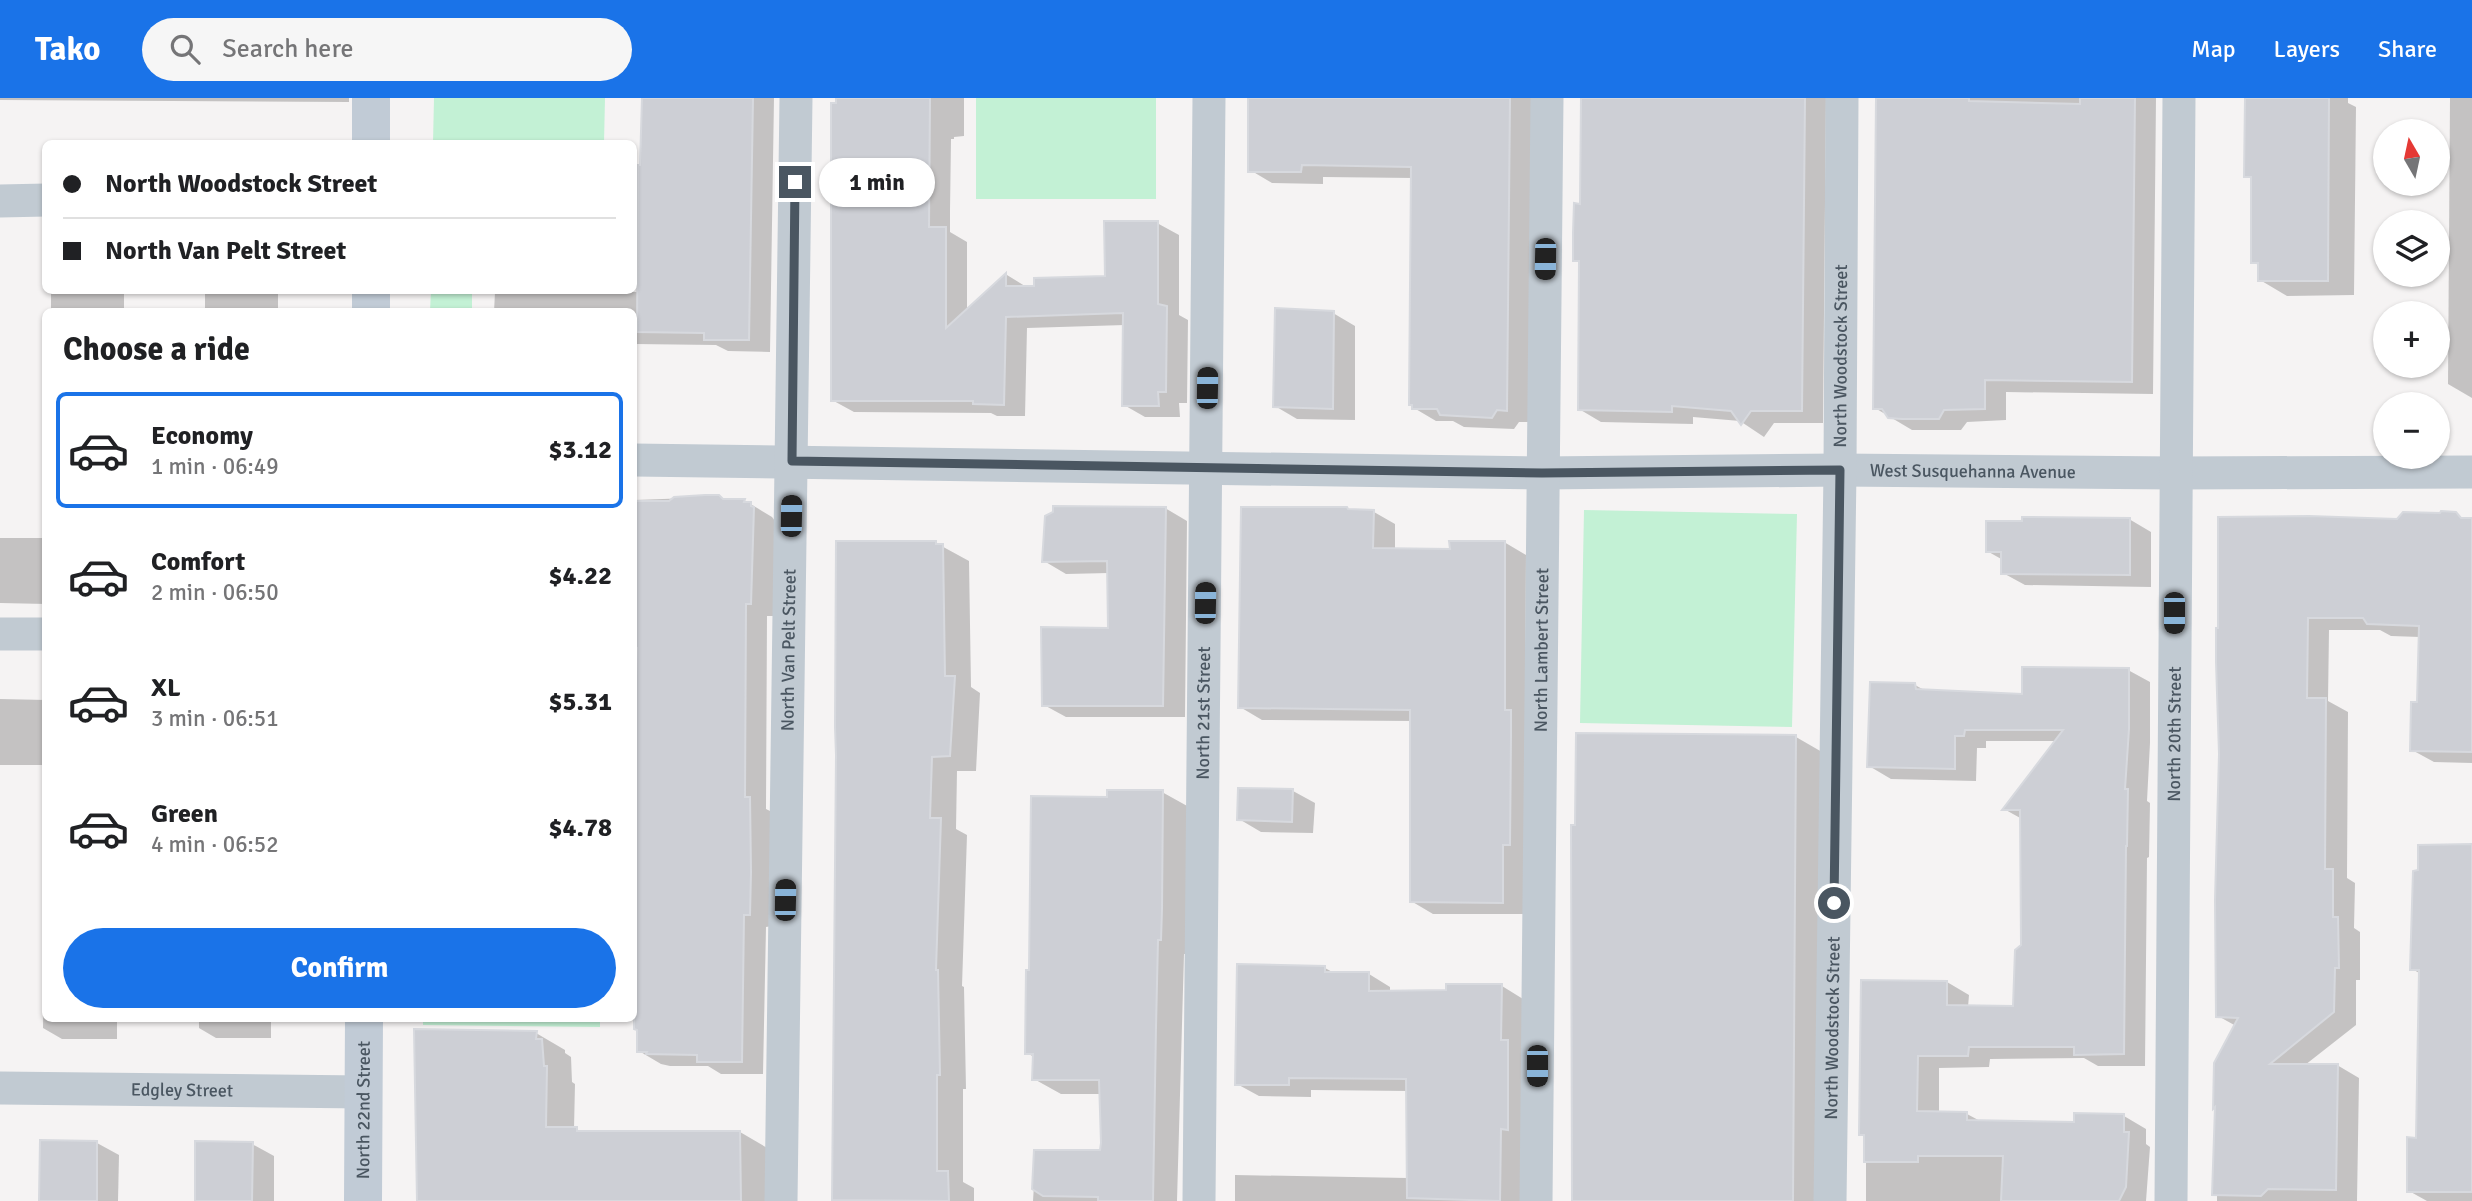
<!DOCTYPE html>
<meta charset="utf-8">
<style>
:root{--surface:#fff;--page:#f6f6f6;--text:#202124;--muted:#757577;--line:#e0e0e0;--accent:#1a73e8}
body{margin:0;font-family:Signika,sans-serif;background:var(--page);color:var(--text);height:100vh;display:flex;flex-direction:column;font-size:26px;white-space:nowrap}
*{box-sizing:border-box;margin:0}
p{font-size:23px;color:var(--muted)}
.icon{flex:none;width:38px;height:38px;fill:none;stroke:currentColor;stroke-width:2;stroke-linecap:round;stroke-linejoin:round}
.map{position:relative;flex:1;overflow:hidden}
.sheet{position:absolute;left:42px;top:210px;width:595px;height:714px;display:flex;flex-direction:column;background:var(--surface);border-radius:10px;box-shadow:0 2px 5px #0004}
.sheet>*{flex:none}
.hud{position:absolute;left:42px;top:42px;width:595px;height:154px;border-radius:10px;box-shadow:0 2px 5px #0004;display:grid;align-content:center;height:154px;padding:0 21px;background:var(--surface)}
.needle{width:46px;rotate:351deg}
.fabs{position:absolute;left:2373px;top:21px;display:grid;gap:14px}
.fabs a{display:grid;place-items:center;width:77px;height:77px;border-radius:50%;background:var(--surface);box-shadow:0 2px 5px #0004;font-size:35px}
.end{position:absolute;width:32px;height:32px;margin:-16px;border:9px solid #4a5661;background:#fff;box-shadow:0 0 0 4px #fff}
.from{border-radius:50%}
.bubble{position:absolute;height:49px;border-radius:24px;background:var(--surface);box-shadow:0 2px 5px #0004;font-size:23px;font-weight:800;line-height:49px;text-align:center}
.car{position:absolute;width:21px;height:42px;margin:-21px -10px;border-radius:9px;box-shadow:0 0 5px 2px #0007;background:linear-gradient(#222 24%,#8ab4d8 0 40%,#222 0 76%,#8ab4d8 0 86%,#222 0)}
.hud b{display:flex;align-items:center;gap:24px;height:66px;font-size:26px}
.hud b+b{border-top:2px solid var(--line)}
.hud i{width:18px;height:18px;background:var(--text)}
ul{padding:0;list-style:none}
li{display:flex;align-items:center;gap:21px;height:116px;margin:0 14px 10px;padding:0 7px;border:4px solid transparent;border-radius:10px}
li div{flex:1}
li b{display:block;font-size:26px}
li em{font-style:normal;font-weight:800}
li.on{border-color:var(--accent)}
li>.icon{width:63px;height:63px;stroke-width:1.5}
h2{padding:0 21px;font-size:32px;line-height:84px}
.button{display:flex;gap:14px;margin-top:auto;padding:14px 21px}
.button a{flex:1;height:80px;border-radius:42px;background:var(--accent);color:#fff;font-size:28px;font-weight:800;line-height:80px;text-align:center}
header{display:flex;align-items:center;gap:42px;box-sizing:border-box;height:98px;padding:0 35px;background:var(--accent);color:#fff}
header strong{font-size:33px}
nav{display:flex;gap:38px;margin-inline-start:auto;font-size:24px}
.search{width:490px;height:63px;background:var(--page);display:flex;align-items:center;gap:18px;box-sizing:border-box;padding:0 24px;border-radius:38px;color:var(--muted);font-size:26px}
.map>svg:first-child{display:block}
.green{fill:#c3f1d5}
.shadow{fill:#0003}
.building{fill:#cdcfd5;stroke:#d7d9de;stroke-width:2}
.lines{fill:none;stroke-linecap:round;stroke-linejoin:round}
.street{stroke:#c1cad2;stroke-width:33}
.secondary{stroke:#c1cbd6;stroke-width:38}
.route{stroke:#4a5661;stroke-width:9}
.labels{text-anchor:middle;stroke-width:7;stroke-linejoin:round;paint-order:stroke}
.street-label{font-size:18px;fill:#4a5661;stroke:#fff}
</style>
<header>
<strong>Tako</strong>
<div class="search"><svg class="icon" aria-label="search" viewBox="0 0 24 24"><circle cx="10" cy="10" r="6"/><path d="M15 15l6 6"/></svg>Search here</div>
<nav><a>Map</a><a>Layers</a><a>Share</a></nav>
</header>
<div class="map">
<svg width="2472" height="1103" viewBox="0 0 2472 1103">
<rect width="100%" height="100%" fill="#f5f3f3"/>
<g class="green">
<polygon points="434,0 605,0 604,45 433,45"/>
<rect x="976" y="0" width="180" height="101"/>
<polygon points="431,193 472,193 472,213 430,213"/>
<polygon points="1584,412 1797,416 1792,629 1580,625"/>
<polygon points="423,921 600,921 600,929 423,927"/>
</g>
<g class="shadow">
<polygon points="0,0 349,0 349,4 0,2"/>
<polygon points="644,0 774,0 770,254 728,253 716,247 634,246 634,214 494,214 495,194 638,194"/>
<polygon points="837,0 964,0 964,38 954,39 954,41 951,41 950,113 950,134 967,144 967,213 1007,177 1028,190 1107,179 1157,125 1179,137 1179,217 1188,222 1187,305 1179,305 1180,319 1145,319 1124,307 1125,227 1027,230 1025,318 997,318 991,315 854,314 832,302"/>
<polygon points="1249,0 1532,0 1528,324 1519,324 1514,331 1464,329 1453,323 1436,323 1414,310 1413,80 1323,79 1323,86 1272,85 1250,72"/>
<polygon points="1583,0 1826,0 1823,325 1774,325 1764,339 1740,323 1693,319 1693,326 1601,324 1579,311 1580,165 1575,162 1582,108"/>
<polygon points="1878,0 2156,0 2153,296 2006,294 2006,322 1967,324 1961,332 1912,332 1875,310"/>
<polygon points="2247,0 2348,0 2348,5 2356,9 2354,197 2287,198 2260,182 2260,168 2253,164 2253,81 2246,78"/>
<polygon points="2450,0 2472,0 2472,300 2448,286"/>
<rect x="51" y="192" width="73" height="22"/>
<rect x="205" y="192" width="73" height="22"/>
<polygon points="1333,215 1355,228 1355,322 1297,321 1275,308"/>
<polygon points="719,399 725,403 744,402 772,419 775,423 773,518 767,518 766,711 772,714 772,828 766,829 763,976 721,976 708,968 670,968 661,966 639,953 639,934 633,930 635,745 634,642 639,552 634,549 634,402"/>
<polygon points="1165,410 1187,423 1185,619 1066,619 1044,607 1110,531 1109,475 1066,476 1044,463"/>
<polygon points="1351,413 1374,414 1395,426 1395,452 1451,452 1504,444 1526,457 1524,816 1433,816 1411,803 1412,623 1262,622 1240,609"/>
<polygon points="2455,416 2472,425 2472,665 2434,664 2412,652 2418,605 2420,539 2391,538 2380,532 2329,532 2328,603 2348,614 2347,780 2355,785 2354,830 2360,834 2360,882 2356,882 2356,927 2305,967 2337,967 2359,980 2357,1103 2217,1103 2217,1098 2214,1096 2217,1011 2215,1010 2215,965 2236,928 2218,918 2221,656 2218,564 2398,423"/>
<polygon points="2129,421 2151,434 2151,489 2025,487 2003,475 2003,462 1987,453"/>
<polygon points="0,440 46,440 46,506 0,505"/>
<polygon points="936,445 969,463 971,589 980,595 976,673 957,673 956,731 967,737 962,888 964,889 966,991 963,991 963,1084 974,1090 974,1103 835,1103 838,657"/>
<polygon points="2128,572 2150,584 2150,645 2147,703 2150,705 2149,759 2147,760 2145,968 2098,968 2084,960 1990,961 1989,969 1939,970 1939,1015 1967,1016 1982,1024 2075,1025 2124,1018 2146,1031 2146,1046 2150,1049 2146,1103 1866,1103 1866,1039 1861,1036 1947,884 1969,897 1968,909 2015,910 2023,847 2022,721 2004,711 2056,643 1986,643 1986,650 1977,650 1976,683 1891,681 1869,668 1915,587 1926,593 2024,598"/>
<polygon points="0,601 46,602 46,667 0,667"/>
<polygon points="1796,639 1822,654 1819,1103 1573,1103"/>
<polygon points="1293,693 1315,705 1313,735 1261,734 1239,721"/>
<polygon points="1162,694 1189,709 1187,856 1184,856 1177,1103 1033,1103 1036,1054 1101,1054 1102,996 1061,996 1034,981 1034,959 1027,955 1031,873 1109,701"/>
<polygon points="45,723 46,920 117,920 117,941 62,941 43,930"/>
<polygon points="2472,748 2472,1103 2427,1103 2409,1093 2418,1041 2421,876 2412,871"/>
<polygon points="1325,870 1336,876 1369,876 1390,889 1390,895 1448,893 1502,888 1523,901 1521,1103 1235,1103 1235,1077 1408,1080 1408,993 1311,992 1311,999 1259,998 1237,986"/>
<polygon points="199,920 271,920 271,940 216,940 199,930"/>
<polygon points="536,935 565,952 565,955 571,959 572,984 575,986 574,1031 583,1035 740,1034 769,1051 769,1103 419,1103"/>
<polygon points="97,1045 119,1057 118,1103 41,1103"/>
<polygon points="252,1046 274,1058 274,1103 197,1103"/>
</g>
<g class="building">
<polygon points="642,0 753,0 749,242 704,242 704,235 637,234 638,67 640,67"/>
<polygon points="836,0 930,0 929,129 946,129 946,230 1006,175 1006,188 1034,188 1034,180 1105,178 1104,123 1158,123 1158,206 1167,208 1166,294 1158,294 1159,308 1122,308 1123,215 1006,219 1004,307 973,306 973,303 831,303 831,5 836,5"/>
<polygon points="1248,0 1510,0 1507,313 1497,312 1492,320 1440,317 1437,311 1412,311 1412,307 1409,307 1411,69 1302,67 1301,74 1248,74"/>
<polygon points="1581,0 1805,0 1802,313 1751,313 1741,327 1731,313 1672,308 1672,314 1578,312 1579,163 1573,163 1573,135 1574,105 1580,106"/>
<polygon points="1876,0 1969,0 1969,3 2080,6 2080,0 2135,0 2132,284 1985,282 1985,311 1944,312 1939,321 1902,321 1888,320 1882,311 1873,311"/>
<polygon points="2245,0 2329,0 2328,183 2258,183 2258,165 2251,165 2251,79 2244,79"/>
<polygon points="1275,210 1334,213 1333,311 1273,309"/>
<polygon points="705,397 719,397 723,401 745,401 744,404 751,404 751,408 754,409 751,506 746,506 745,699 750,699 751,774 750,817 744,817 742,964 697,964 697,957 646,956 647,954 637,954 637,932 634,931 634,634 637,550 634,550 634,403 669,403 674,399"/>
<polygon points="1053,408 1166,409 1163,608 1042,608 1041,529 1108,530 1107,463 1042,464 1045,418 1053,414"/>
<polygon points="1241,409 1347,409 1348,411 1374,412 1373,450 1450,451 1449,443 1505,443 1505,612 1511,612 1511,638 1510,747 1503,747 1503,805 1410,804 1410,612 1238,610"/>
<polygon points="2441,413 2456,414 2461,420 2472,420 2472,654 2410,653 2411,604 2417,604 2419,528 2367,526 2363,520 2308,520 2307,600 2326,600 2325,771 2333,771 2333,819 2338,819 2339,870 2335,870 2334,914 2270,966 2338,966 2336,1092 2268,1091 2261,1098 2212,1097 2215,1009 2213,1011 2214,965 2238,920 2216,919 2215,802 2219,656 2216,564 2216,530 2218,530 2218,419 2309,418 2397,421 2403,414 2440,415"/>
<polygon points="2022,419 2130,420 2130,477 2001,476 2001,454 1986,454 1986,423 2022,423"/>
<polygon points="836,443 936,443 936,446 943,446 945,578 955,578 950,658 932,659 930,720 941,720 936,872 938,872 940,977 937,977 937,1073 948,1073 949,1103 832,1102 836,657 835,629"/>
<polygon points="2022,569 2129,570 2129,631 2125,691 2128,691 2127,748 2126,748 2124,956 2074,957 2074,949 1969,949 1968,958 1918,958 1917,1013 1967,1014 1967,1022 2074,1024 2074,1015 2124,1016 2124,1034 2129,1034 2126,1089 2119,1103 2001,1103 2003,1058 1918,1058 1918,1064 1864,1064 1864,1037 1859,1037 1861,882 1947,883 1947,907 2013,908 2015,852 2021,847 2020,712 2002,712 2063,632 1965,632 1964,638 1955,638 1955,671 1867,669 1870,584 1915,585 1916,591 2022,596"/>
<polygon points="1576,635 1796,637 1793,1103 1572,1103 1571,727 1575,727"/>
<polygon points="1238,690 1293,691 1292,724 1237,722"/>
<polygon points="1107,692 1163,692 1162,811 1161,842 1158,842 1156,929 1153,1103 1098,1103 1098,1099 1043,1098 1032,1091 1034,1052 1100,1052 1101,1045 1099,982 1032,982 1033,956 1025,956 1026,872 1029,872 1031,698 1107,699"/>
<polygon points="2472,746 2472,1094 2407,1094 2407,1039 2416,1040 2419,872 2410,872 2413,773 2418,772 2418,747"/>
<polygon points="1237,866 1325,868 1325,874 1369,874 1369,893 1446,892 1446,886 1502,886 1501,942 1508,942 1508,1032 1501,1031 1500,1103 1407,1100 1406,981 1289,980 1289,987 1235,987"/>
<polygon points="414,931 537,933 536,941 542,941 544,968 547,968 546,1029 577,1029 577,1033 740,1033 741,1103 417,1103"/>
<polygon points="40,1042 97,1043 97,1103 39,1103"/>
<polygon points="195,1043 253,1044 252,1103 195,1103"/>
</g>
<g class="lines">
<g class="street">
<polyline points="0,103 46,102"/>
<path id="s1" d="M634,362L1542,375L1840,372L2175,375L2472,374"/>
<polyline points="0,536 46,536"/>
<path id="s2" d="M0,990L363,994"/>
<path id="s3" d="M781,1103L796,0"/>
<path id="s4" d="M1199,1103L1209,0"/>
<path id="s5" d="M1536,1103L1547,0"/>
<path id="s6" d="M1830,1103L1840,372L1842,0"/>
<path id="s7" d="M2171,1103L2179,0"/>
</g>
<g class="secondary">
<polyline points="371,46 371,0"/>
<polyline points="371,192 371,214"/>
<path id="s8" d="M363,1103L364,920"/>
</g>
</g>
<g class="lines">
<polyline class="route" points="795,84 792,363 1542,375 1840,372 1834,805"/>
</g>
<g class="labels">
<g class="street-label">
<text dy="6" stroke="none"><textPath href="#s6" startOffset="845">North Woodstock Street</textPath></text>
<text dy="6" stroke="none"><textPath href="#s1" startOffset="1339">West Susquehanna Avenue</textPath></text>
<text dy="6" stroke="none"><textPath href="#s5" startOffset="551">North Lambert Street</textPath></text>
<text dy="6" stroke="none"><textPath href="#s3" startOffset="551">North Van Pelt Street</textPath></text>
<text dy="6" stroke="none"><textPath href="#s4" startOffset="488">North 21st Street</textPath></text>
<text dy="6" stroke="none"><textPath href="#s7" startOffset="467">North 20th Street</textPath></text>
<text dy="6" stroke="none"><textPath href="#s6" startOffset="173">North Woodstock Street</textPath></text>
<text dy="6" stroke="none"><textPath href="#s2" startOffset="182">Edgley Street</textPath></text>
<text dy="6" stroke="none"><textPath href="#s8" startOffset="91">North 22nd Street</textPath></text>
</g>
</g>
</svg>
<div class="fabs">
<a><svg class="needle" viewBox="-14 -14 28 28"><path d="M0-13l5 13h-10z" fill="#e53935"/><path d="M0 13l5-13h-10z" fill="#757577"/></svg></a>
<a><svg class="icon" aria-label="layers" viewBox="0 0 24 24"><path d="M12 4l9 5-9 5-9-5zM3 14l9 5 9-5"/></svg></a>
<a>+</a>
<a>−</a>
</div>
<i class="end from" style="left:1834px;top:805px"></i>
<i class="end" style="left:795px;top:84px"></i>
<div class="bubble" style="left:819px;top:60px;width:116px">1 min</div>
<i class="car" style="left:1545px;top:161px;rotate:181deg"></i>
<i class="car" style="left:1207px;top:290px;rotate:1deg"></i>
<i class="car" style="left:791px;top:418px;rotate:1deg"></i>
<i class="car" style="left:1205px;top:505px;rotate:1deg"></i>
<i class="car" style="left:2174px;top:515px;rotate:180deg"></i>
<i class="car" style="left:785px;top:802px;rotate:1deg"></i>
<i class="car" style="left:1537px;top:968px;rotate:180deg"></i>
<div class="hud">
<b><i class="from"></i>North Woodstock Street</b>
<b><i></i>North Van Pelt Street</b>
</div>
<section class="sheet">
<h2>Choose a ride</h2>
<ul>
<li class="on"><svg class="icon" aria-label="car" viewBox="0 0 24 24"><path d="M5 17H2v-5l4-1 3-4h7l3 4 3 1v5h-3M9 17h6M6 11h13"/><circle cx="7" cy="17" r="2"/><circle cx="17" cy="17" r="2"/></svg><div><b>Economy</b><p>1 min · 06:49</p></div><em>$3.12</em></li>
<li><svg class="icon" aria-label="car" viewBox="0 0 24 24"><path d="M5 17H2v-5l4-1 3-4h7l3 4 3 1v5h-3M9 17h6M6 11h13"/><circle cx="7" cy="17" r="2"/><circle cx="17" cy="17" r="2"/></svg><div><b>Comfort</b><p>2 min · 06:50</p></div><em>$4.22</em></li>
<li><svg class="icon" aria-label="car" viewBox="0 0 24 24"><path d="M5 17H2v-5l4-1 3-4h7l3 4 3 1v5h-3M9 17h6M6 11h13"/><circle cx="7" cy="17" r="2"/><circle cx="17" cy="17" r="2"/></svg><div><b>XL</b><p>3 min · 06:51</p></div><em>$5.31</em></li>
<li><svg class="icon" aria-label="car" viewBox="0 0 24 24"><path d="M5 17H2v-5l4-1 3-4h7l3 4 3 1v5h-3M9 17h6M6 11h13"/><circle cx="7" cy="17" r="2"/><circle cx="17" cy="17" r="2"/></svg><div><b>Green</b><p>4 min · 06:52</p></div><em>$4.78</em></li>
</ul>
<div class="button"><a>Confirm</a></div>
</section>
</div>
